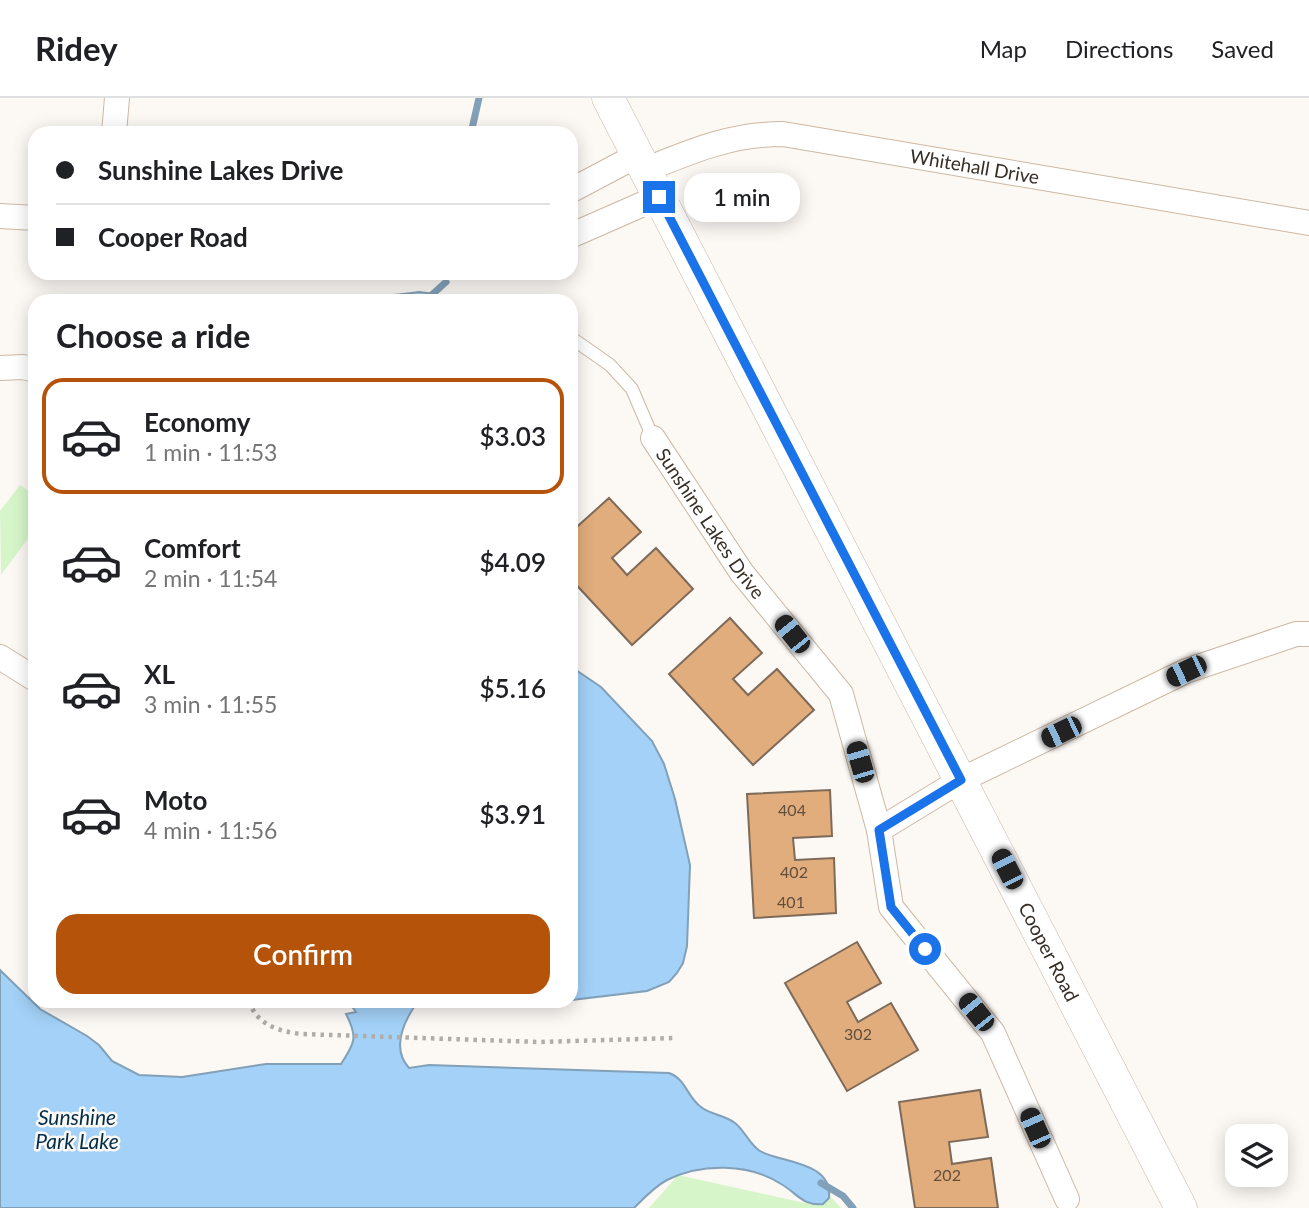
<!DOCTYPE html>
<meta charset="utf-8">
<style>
:root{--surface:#fff;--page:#f6f6f6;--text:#202124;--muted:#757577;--line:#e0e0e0;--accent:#b45309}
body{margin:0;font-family:Lato,sans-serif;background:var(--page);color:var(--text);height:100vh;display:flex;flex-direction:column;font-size:26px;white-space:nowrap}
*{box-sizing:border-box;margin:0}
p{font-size:23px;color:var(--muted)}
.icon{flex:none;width:38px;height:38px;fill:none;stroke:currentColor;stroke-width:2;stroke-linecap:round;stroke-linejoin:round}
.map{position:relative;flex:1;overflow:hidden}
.details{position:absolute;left:28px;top:196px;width:550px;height:714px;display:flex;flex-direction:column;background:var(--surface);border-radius:21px;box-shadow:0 4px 18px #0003}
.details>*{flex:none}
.banner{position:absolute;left:28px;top:28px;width:550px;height:154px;border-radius:21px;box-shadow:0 4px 18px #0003;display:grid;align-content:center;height:154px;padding:0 28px;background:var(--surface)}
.controls{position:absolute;left:1225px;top:1026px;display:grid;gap:14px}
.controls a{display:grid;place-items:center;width:63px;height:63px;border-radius:14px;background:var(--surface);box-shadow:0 4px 18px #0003;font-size:35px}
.end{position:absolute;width:32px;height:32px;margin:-16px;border:9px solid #1a73e8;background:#fff;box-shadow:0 0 0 4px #fff}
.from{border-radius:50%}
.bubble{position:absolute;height:49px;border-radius:21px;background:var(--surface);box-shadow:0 4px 18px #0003;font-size:23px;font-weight:600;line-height:49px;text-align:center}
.car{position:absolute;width:21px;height:42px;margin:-21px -10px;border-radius:9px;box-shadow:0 0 5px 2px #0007;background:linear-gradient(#222 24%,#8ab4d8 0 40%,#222 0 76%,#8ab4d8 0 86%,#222 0)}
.banner b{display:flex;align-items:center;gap:24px;height:66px;font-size:26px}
.banner b+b{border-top:2px solid var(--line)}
.banner i{width:18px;height:18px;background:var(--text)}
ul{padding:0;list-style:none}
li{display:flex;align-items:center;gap:21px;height:116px;margin:0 14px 10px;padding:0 14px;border:4px solid transparent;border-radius:21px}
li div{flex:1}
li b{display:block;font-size:26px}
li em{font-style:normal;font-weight:600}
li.selected{border-color:var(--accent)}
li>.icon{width:63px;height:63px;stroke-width:1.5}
h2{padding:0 28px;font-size:32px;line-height:84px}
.primary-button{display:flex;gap:14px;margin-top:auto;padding:14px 28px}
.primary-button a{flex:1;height:80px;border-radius:21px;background:var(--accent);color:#fff;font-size:28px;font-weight:600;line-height:80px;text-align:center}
header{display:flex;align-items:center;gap:42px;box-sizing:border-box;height:98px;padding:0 35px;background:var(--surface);border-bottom:2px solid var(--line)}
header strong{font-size:33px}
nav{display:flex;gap:38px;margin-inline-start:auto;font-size:24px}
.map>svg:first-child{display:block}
.green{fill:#d6f6ca}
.water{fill:#a3d1f7;stroke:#82a0b8;stroke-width:2}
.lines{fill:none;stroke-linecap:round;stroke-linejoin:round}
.stream{stroke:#82a0b8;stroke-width:7}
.building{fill:#e2ad7c;stroke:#7e6a59;stroke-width:2}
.service-casing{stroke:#ccb8a4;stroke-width:14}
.minor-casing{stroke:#ccb8a4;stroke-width:26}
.tertiary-casing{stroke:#ccb8a4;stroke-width:33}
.path{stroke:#b2aca7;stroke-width:4.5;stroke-dasharray:3.5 5;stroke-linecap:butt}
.service{stroke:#fff;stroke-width:12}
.minor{stroke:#fff;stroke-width:24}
.tertiary{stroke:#fff;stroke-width:32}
.route{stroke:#1a73e8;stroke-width:9}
.labels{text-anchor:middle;stroke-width:5;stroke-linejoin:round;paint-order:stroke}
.number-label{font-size:16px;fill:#614e3c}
.street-label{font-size:19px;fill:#362e26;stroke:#fcf8f4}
.water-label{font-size:21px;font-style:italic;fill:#002e4c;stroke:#fcf8f4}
</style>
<header>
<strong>Ridey</strong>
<nav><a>Map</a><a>Directions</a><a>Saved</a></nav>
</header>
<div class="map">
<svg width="1309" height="1110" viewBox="0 0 1309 1110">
<rect width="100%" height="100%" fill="#fcf8f4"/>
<g class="green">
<polygon points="20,387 35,398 35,431 1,477 0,413"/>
<polygon points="678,1077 805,1105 830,1098 841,1110 649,1110"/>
</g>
<g class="water">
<path d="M419,194L434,196L437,203H319C338,196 354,198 374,198C389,198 404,196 419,194Z"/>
<polygon points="570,568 601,589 652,643 664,666 675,701 690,767 687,848 683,865 677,875 669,884 647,893 571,902"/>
<path d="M0,872L40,911L87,938L99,947L112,963L139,977L182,979L266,966H341C355,945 358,939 346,916L356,914L348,903H556L485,909L453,905L416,906C403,925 391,950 409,970L429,967L669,975C686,981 687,999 701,1009C711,1017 725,1017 735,1025C745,1033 750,1047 760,1053C781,1065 833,1063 829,1100L823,1106C802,1108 797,1095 781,1086C749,1065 701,1065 667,1082C654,1089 644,1100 634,1110H0Z"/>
</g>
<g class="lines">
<g class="stream">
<polyline points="471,35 479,0"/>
<polyline points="425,203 446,184"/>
<polyline points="821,1085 843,1098 853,1110"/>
</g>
</g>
<g class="building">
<polygon points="609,400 641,434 612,460 627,477 656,450 693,491 632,547 570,480 570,435"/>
<polygon points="730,520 762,555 733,581 748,597 777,571 814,612 753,667 669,576"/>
<polygon points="830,692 832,738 793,740 795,762 834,760 836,815 754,820 747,696"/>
<polygon points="857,844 881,885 847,904 858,924 891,905 918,952 847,993 785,885"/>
<polygon points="980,992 988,1039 949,1044 952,1066 991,1060 998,1110 915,1110 899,1004"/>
</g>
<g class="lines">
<defs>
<polyline id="service" points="570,239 610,267 632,291 653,340"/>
<g id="minor">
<polyline points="114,35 117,0"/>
<path id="s1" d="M645,72C692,53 731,36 783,36L1309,125"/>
<polyline points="570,93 638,57"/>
<polyline points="0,118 35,120"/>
<polyline points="570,138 659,99"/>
<polyline points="0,270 23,269 35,272"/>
<path id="s2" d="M653,340L742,475L841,596L879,732L891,809L993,935L1067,1101"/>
<polyline points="0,559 35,581"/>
<polyline points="879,732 961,682 1186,573 1296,536 1309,536"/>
</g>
<g id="tertiary">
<path id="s3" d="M608,0L1181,1110"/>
</g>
</defs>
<use href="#service" class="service-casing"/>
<use href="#minor" class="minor-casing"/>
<use href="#tertiary" class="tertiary-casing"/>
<path class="path" d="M249,903C257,927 278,933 301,936L540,944L675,940"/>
<use href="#service" class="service"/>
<use href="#minor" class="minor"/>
<use href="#tertiary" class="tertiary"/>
</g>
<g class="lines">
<polyline class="route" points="659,99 961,682 879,732 891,809 925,851"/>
</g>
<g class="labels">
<g class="number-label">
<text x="792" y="718">404</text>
<text x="794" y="780">402</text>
<text x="791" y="810">401</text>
<text x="858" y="942">302</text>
<text x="947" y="1083">202</text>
</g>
<g class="street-label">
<text dy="7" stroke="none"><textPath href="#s1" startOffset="338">Whitehall Drive</textPath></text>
<text dy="7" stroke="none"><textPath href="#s2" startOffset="103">Sunshine Lakes Drive</textPath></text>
<text dy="7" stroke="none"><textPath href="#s3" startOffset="961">Cooper Road</textPath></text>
</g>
<g class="water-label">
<text x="77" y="1027">Sunshine<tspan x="77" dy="24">Park Lake</tspan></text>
</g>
</g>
</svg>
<div class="controls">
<a><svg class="icon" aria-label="layers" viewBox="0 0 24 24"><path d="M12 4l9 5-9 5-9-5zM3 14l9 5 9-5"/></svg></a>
</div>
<i class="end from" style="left:925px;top:851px"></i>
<i class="end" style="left:659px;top:99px"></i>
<div class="bubble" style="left:684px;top:75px;width:116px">1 min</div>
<i class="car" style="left:792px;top:536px;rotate:321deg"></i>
<i class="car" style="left:1186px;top:573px;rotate:244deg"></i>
<i class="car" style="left:1061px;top:634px;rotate:244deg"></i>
<i class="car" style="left:860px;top:664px;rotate:344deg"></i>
<i class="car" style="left:1007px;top:771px;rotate:333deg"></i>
<i class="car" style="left:976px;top:914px;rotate:321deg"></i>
<i class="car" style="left:1035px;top:1030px;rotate:336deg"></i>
<div class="banner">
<b><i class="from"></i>Sunshine Lakes Drive</b>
<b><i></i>Cooper Road</b>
</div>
<section class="details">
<h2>Choose a ride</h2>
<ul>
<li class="selected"><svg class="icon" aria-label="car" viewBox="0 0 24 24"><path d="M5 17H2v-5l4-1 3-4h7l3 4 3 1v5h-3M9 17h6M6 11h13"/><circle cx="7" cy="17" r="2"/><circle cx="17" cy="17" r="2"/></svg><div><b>Economy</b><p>1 min · 11:53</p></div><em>$3.03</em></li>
<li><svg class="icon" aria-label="car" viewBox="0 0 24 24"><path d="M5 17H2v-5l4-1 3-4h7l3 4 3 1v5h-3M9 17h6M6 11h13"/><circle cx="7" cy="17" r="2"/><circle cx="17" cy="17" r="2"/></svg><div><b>Comfort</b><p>2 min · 11:54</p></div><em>$4.09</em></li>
<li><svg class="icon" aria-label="car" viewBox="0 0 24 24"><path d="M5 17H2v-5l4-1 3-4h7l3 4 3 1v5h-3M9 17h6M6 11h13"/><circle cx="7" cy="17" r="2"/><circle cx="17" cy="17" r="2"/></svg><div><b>XL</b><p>3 min · 11:55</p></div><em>$5.16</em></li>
<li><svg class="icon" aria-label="car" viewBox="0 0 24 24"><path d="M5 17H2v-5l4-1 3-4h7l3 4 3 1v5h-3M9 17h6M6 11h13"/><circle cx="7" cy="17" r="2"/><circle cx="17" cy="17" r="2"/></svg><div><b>Moto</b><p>4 min · 11:56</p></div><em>$3.91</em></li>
</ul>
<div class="primary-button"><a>Confirm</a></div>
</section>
</div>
